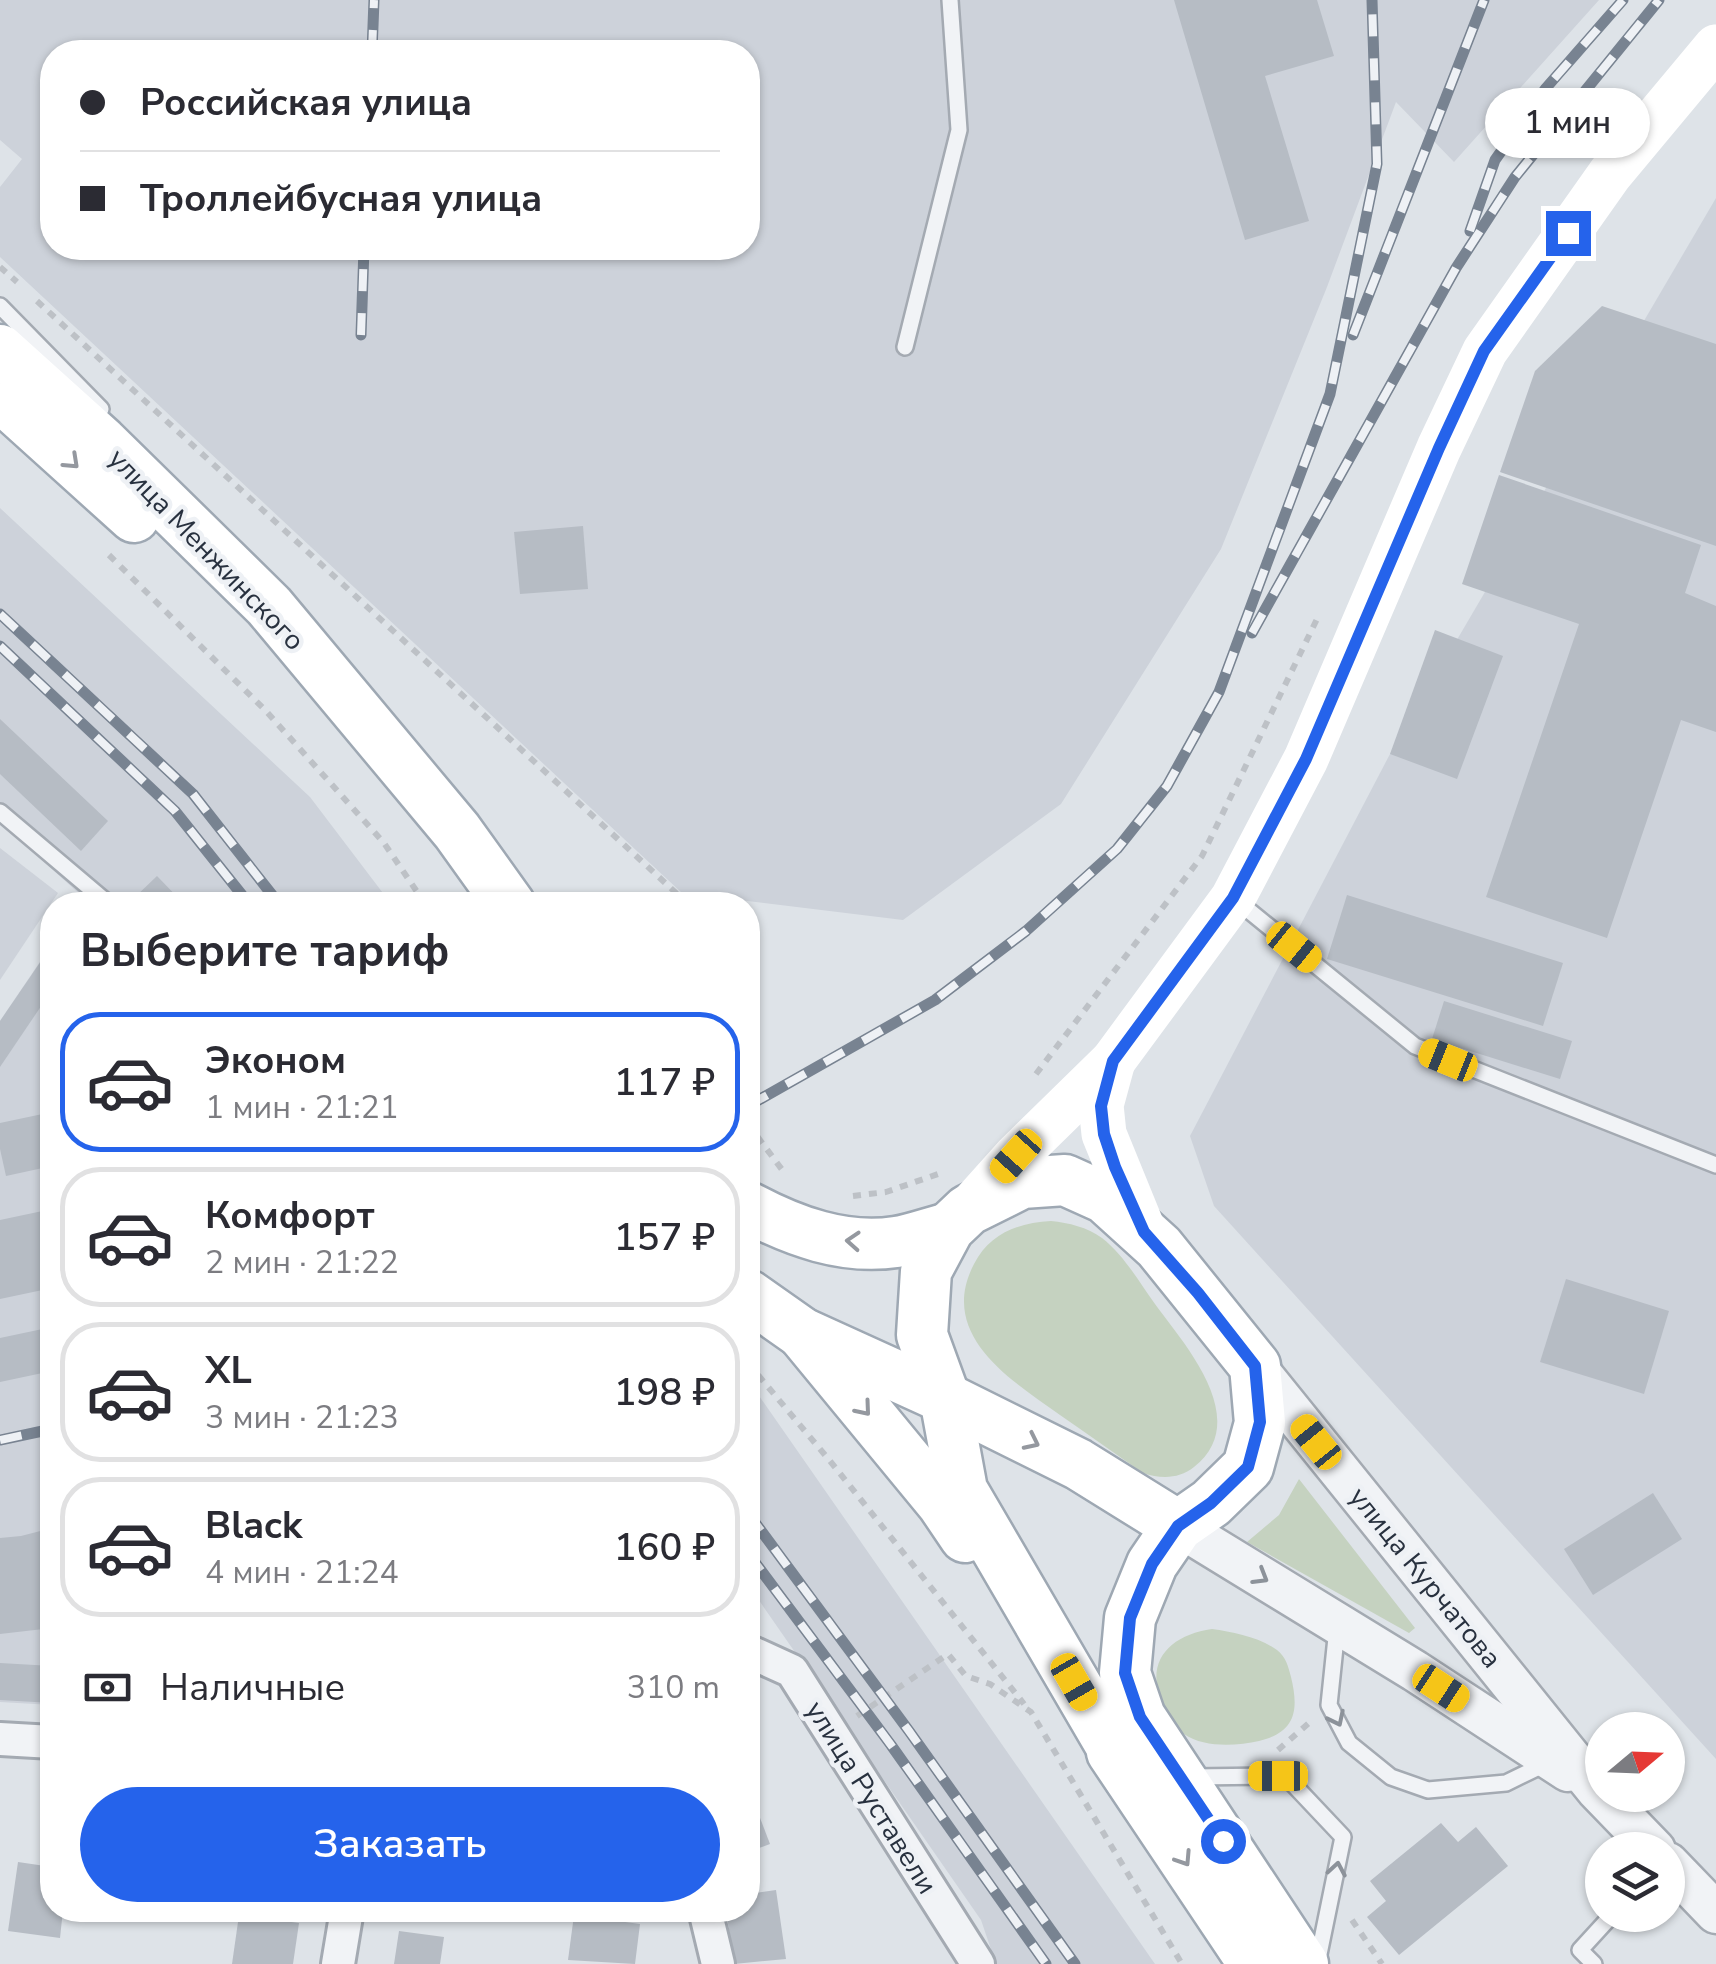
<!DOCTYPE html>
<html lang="ru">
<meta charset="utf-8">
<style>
:root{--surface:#fff;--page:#f7f7f7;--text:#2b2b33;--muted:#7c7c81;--line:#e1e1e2;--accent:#2563eb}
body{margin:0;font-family:"Nunito Sans",sans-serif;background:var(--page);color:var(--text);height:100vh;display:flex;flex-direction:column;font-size:38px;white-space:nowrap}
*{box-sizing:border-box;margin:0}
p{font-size:32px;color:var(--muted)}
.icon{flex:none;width:55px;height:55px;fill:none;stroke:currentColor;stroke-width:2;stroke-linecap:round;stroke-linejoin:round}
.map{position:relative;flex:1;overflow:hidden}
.details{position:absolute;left:40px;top:892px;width:720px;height:1030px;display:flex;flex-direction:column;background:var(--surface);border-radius:40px;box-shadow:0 2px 8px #0004}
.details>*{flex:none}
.banner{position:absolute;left:40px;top:40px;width:720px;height:220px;border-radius:40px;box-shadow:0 2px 8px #0004;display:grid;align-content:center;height:220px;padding:0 40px;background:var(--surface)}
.needle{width:65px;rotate:71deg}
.fabs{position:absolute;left:1585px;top:1712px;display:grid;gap:20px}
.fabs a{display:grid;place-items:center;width:100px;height:100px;border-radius:50%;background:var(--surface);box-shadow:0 2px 8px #0004;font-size:50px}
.end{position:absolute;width:45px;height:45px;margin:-22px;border:12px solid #2563eb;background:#fff;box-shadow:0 0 0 5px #fff}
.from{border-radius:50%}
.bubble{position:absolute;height:70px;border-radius:35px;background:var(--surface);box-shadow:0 2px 8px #0004;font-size:32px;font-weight:600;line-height:70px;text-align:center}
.car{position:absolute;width:30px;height:60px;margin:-30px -15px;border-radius:12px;box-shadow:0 0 8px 2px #0007;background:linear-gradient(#f5c518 24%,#345 0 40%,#f5c518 0 76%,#345 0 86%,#f5c518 0)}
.banner b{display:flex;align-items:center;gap:35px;height:95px;font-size:38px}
.banner b+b{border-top:2px solid var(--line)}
.banner i{width:25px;height:25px;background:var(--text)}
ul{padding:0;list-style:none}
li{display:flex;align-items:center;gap:30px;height:140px;margin:0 20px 15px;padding:0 20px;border:5px solid var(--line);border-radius:40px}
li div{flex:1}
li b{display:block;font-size:38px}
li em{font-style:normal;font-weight:600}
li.active{border-color:var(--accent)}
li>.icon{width:90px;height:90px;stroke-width:1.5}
h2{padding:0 40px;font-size:45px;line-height:120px}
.pay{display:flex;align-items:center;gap:25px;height:110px;padding:0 40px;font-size:38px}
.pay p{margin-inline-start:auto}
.action{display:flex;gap:20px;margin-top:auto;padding:20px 40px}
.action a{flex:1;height:115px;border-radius:60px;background:var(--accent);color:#fff;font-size:40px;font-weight:600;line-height:115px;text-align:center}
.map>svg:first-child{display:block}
.built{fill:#cdd2da;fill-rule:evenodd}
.green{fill:#c5d2c0}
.building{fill:#b6bcc4}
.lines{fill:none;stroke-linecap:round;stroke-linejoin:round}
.service-casing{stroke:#a4aab2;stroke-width:20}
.minor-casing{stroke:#a4aab2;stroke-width:38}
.tertiary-casing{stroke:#a4aab2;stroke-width:45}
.primary-casing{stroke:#9ea8b3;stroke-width:55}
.path{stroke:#bdc1c6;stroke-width:6;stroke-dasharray:8 8;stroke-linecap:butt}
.service{stroke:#f1f3f6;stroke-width:15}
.minor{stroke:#f1f3f6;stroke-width:32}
.tertiary{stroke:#f1f3f6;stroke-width:40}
.secondary{stroke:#fff;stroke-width:45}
.primary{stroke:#fff;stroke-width:50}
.rail-casing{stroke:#788391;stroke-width:11}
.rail{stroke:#eef1f5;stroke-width:8;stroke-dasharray:22;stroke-linecap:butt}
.oneway{stroke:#94989f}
.oneway2{stroke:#8c929a}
.route{stroke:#2563eb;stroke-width:12}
.labels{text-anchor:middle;stroke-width:9;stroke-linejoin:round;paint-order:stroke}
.street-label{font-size:28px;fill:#28313f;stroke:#eef1f5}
</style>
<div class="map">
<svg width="1716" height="1964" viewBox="0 0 1716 1964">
<rect width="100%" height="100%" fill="#dee3e8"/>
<g class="built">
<path d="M0,0H1599L1454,162L1396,102L1327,287L1221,549L1061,804L903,920L682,893L0,257V187L22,159L0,140ZM52,52H748V248H52Z"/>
<polygon points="1716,198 1716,1759 1214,1206 1190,1136 1390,754"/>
<polygon points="0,508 310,797 392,905 79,905 84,898 0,822"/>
<polygon points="0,848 58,893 0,980"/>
<polygon points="52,944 52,1705 0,1702 0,1021"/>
<polygon points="748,1380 1155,1964 996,1964 981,1920 756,1596 748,1598"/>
</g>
<g class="green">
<path d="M1051,1221C1069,1223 1087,1227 1102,1238C1124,1255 1139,1282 1155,1304C1185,1345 1253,1420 1194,1467C1179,1479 1161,1479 1143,1473C1115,1454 1088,1434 1060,1415C1011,1380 937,1335 974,1264C990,1233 1018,1223 1051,1221Z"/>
<polygon points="1299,1479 1415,1628 1409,1633 1247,1542 1279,1515"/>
<path d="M1212,1629C1233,1632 1259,1637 1277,1650C1286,1657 1288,1666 1291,1677C1299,1710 1296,1732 1259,1741C1236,1746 1204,1748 1184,1734C1173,1726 1167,1714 1162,1703C1144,1660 1171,1635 1212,1629Z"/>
</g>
<g class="building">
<polygon points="1174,0 1317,0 1334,56 1265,76 1309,221 1245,240"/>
<polygon points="1602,306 1716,344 1716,546 1500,472 1535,371"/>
<polygon points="1499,475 1701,545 1685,593 1716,606 1716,732 1681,720 1607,938 1486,897 1579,624 1462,584"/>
<polygon points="583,526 588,589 520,594 514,532"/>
<polygon points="1435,630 1503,656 1457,779 1390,754"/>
<polygon points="0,719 108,821 81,851 0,774"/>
<polygon points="157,876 185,905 136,905 132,900"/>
<polygon points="1347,895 1563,963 1543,1026 1327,959"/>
<polygon points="52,945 52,990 0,1067 0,1021"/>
<polygon points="1444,1001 1572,1041 1560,1079 1432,1039"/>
<polygon points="52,1112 52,1166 6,1176 0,1149 0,1123"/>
<polygon points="52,1209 52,1288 0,1299 0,1220"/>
<polygon points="1566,1279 1669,1311 1644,1394 1540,1362"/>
<polygon points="52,1327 52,1371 0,1382 0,1338"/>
<polygon points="1653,1493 1682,1539 1593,1595 1564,1549"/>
<polygon points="52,1528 52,1628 0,1634 0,1538 21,1536"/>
<polygon points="0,1663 52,1666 52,1703 0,1700"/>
<polygon points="752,1797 770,1844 748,1852 748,1798"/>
<polygon points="1441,1823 1458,1842 1476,1827 1508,1866 1399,1955 1367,1917 1386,1901 1370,1881"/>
<polygon points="18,1862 52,1867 52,1910 63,1910 60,1938 8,1931"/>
<polygon points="776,1890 786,1959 734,1964 726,1910 748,1910 748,1894"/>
<polygon points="239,1915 299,1923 293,1964 232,1964"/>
<polygon points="574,1915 640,1924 635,1964 568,1960"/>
<polygon points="399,1931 444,1937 440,1964 394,1964"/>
</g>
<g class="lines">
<defs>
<g id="service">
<polyline points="0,306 101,409"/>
<polyline points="905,347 959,130 950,0"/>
<polyline points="0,812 110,905"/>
<polyline points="1236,900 1415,1046 1716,1165"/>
<polyline points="1337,1628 1329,1705 1349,1743 1391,1777 1428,1790 1506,1783 1547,1763"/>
<polyline points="1192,1777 1278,1776 1292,1783 1343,1837 1317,1964"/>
<polyline points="1594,1964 1580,1950 1612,1915"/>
</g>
<g id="minor">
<polyline points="748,1651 792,1671 978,1964"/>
<polyline points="0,1739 52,1742"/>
<polyline points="705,1910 718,1964"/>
<polyline points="338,1964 347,1910"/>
</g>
<g id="tertiary">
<polyline points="1255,1366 1596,1789 1655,1850"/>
<polyline points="1178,1526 1415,1671 1568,1771"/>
<polyline points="1668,1863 1716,1913"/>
</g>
<g id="primary">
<polyline points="0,350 102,442 269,606 457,831 510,905"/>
<polyline points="11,406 134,517"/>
<path d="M748,1207C793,1231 844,1250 896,1242C914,1239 932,1232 949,1228"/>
<polyline points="748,1295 802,1333 945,1398 1078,1464 1178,1526"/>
<polyline points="802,1333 942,1503 965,1537"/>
<polyline points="1112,1752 1254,1964"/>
<polyline points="1130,1778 962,1490 945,1398 922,1335 926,1271 949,1228 968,1210 1022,1183 1065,1180 1105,1198 1159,1247 1255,1366 1260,1423 1248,1467 1211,1503 1178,1526 1152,1564 1130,1618 1125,1673 1140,1717 1303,1964"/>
</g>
</defs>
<use href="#service" class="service-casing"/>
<use href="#minor" class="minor-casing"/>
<use href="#tertiary" class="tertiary-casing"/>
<use href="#primary" class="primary-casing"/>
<g class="path">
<polyline points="0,267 17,282"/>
<polyline points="37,301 689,905"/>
<polyline points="109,555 266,711 384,843 426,905"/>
<polyline points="1036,1074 1202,856 1317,619"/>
<polyline points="748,1124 786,1175"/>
<polyline points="853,1196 886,1192 941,1173"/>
<polyline points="748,1363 830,1461 1024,1704"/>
<polyline points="857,1716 948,1654 966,1676 990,1684 1031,1712 1182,1964"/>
<polyline points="1278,1750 1310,1722"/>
<polyline points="1352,1920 1382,1964"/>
</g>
<use href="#service" class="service"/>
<use href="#minor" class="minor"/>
<use href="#tertiary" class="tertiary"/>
<g class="secondary">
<polyline points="1113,1061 1101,1105 1104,1134 1144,1232"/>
<polyline points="973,1204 1016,1156 1113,1061 1233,898 1306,759 1439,448 1485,351 1610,174 1716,47"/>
</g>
<use href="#primary" class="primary"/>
<defs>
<g id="rail">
<polyline points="372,52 374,0"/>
<polyline points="1470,231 1495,160 1546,88 1623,0"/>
<polyline points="361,335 364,248"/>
<polyline points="1353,335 1484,0"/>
<polyline points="0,614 193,794 280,905"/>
<polyline points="1252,633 1456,268 1515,177 1659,0"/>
<polyline points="0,646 175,811 250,905"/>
<polyline points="748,1106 935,1000 1026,931 1117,849 1167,786 1219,692 1330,394 1377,164 1372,0"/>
<polyline points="0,1440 52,1429"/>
<polyline points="748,1513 909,1731 1075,1964"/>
<polyline points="748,1553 891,1745 1046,1964"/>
</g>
</defs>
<use href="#rail" class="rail-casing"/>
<use href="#rail" class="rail"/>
</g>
<defs><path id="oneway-chevron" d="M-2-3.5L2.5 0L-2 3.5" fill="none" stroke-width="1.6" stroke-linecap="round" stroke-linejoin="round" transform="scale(2.5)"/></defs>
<g class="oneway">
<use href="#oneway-chevron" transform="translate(72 462) rotate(43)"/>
<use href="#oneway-chevron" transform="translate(853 1241) rotate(-176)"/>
<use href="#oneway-chevron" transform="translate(864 1409) rotate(50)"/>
<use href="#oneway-chevron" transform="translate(1032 1442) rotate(26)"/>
<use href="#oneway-chevron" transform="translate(1184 1859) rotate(57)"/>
</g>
<g class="oneway2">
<use href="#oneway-chevron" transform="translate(1261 1577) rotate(31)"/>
<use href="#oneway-chevron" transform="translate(1337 1719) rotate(64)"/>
<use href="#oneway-chevron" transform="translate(1337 1869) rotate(-80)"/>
</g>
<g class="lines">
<polyline class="route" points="1223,1841 1140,1717 1125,1673 1130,1618 1152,1564 1178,1526 1211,1503 1248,1467 1260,1422 1255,1366 1198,1293 1144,1232 1115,1167 1104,1134 1101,1106 1113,1061 1233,898 1306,759 1439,448 1484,351 1568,233"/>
</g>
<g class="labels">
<g class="street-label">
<text transform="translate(207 549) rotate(46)" y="10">улица Менжинского</text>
<text transform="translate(1426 1577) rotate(51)" y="10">улица Курчатова</text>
<text transform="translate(872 1797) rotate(58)" y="10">улица Руставели</text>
</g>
</g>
</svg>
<div class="fabs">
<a><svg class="needle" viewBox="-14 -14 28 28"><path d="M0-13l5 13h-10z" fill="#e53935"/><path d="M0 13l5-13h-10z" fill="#7c7c81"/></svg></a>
<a><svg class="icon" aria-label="layers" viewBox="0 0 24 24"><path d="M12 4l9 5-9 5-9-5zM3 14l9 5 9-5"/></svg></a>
</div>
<i class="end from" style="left:1223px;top:1841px"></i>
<i class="end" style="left:1568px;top:233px"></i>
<div class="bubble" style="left:1485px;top:88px;width:165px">1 мин</div>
<i class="car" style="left:1294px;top:947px;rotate:129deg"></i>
<i class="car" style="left:1448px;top:1060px;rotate:292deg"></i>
<i class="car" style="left:1016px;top:1156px;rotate:222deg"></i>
<i class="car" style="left:1316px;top:1442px;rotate:321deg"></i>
<i class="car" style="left:1074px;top:1682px;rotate:150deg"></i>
<i class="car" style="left:1441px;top:1688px;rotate:123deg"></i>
<i class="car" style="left:1278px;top:1776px;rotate:270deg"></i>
<div class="banner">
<b><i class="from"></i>Российская улица</b>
<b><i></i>Троллейбусная улица</b>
</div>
<section class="details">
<h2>Выберите тариф</h2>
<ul>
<li class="active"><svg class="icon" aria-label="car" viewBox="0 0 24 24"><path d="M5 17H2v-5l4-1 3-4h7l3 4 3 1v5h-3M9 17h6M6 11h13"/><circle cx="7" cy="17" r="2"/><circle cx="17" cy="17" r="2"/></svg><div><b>Эконом</b><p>1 мин · 21:21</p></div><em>117 ₽</em></li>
<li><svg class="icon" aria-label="car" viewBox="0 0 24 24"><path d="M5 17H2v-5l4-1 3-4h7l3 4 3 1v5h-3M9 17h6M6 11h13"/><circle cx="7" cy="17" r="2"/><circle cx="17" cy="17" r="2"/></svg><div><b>Комфорт</b><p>2 мин · 21:22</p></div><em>157 ₽</em></li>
<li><svg class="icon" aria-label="car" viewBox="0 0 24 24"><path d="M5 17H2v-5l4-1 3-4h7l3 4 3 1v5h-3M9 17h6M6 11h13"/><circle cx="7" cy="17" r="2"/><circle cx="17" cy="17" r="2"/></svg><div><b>XL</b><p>3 мин · 21:23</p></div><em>198 ₽</em></li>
<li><svg class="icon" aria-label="car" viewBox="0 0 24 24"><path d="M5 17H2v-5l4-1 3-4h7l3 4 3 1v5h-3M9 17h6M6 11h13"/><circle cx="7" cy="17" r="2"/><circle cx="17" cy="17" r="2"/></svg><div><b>Black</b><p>4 мин · 21:24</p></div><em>160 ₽</em></li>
</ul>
<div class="pay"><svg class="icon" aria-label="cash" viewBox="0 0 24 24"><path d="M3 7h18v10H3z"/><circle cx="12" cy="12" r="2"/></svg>Наличные<p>310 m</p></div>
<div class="action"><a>Заказать</a></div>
</section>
</div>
